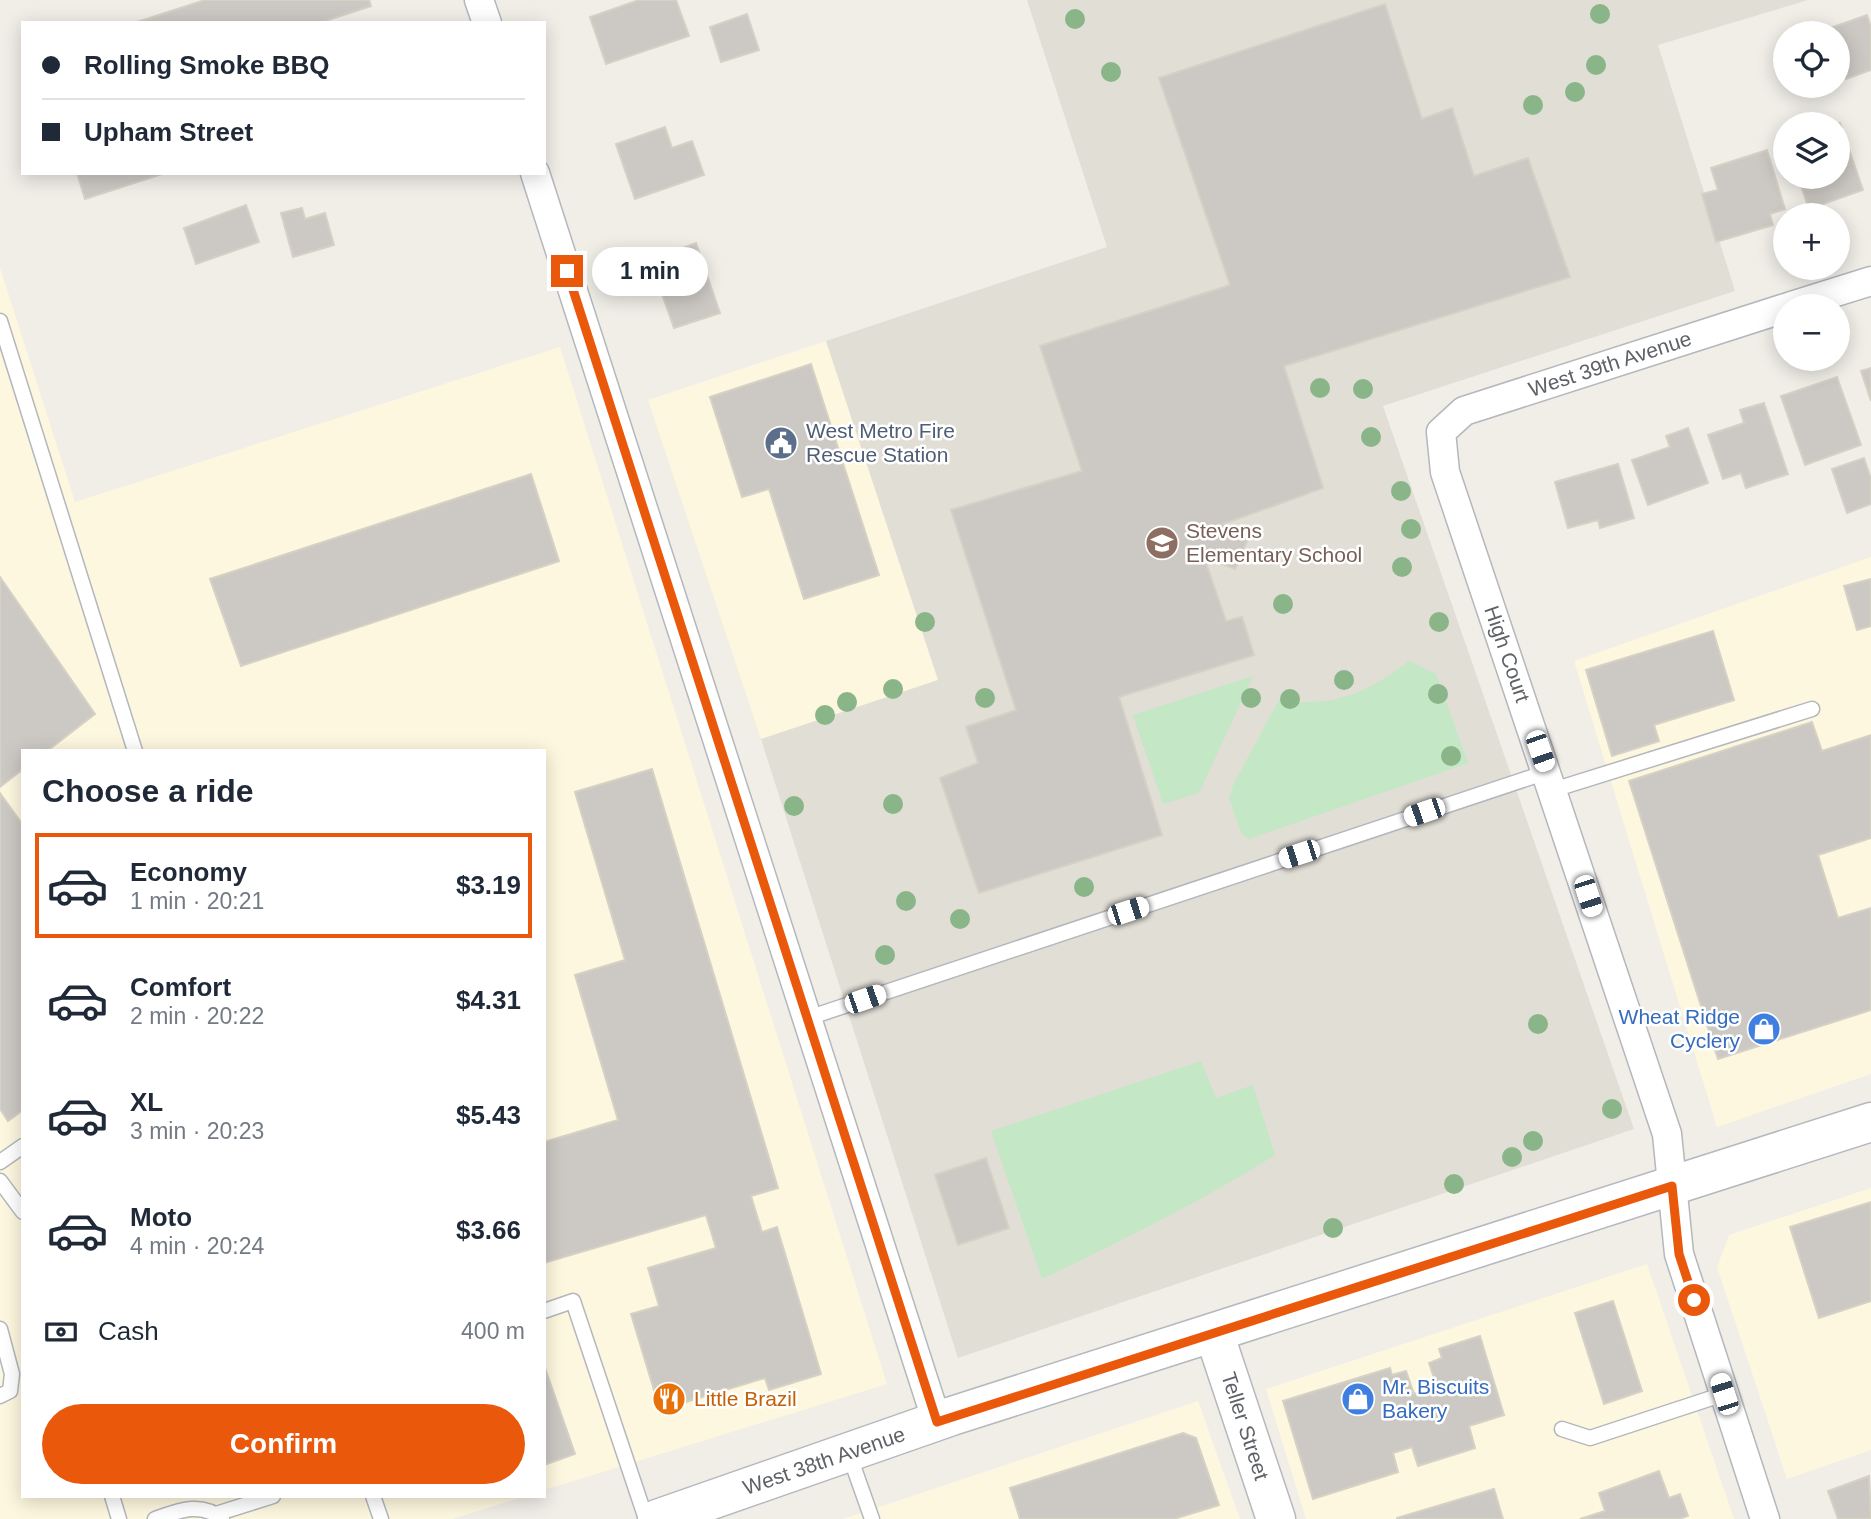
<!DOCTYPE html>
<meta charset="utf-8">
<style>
:root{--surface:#fff;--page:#f6f6f7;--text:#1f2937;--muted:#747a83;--line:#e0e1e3;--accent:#ea580c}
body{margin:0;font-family:Arial,sans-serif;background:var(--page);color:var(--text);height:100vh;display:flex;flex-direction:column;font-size:26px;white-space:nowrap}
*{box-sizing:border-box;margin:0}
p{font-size:23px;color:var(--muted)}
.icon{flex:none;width:38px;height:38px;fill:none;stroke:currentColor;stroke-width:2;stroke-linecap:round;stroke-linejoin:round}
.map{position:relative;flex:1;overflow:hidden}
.side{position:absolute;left:21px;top:749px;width:525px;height:749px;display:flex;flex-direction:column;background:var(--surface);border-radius:0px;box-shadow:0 4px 18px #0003}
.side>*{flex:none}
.top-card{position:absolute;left:21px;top:21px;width:525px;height:154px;border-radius:0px;box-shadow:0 4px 18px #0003;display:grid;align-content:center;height:154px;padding:0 21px;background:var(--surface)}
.fabs{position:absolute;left:1773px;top:21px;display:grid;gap:14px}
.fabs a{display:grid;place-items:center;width:77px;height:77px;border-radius:50%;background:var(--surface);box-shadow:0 4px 18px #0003;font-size:35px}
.end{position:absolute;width:32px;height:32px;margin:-16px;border:9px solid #ea580c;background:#fff;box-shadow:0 0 0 4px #fff}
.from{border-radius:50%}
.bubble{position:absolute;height:49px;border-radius:24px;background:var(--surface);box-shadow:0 4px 18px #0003;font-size:23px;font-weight:600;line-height:49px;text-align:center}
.car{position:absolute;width:21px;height:42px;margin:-21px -10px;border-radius:9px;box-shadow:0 0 5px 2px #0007;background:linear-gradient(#fff 24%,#345 0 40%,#fff 0 76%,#345 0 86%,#fff 0)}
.top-card b{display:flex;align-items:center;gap:24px;height:66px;font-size:26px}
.top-card b+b{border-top:2px solid var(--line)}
.top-card i{width:18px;height:18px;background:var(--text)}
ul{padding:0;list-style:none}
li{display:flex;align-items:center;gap:21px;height:105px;margin:0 14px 10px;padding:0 7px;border:4px solid transparent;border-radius:0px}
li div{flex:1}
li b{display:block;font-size:26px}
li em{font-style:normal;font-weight:600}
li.current{border-color:var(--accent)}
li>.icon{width:63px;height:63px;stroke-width:1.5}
h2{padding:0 21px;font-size:32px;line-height:84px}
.pay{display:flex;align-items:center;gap:18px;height:77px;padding:0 21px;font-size:26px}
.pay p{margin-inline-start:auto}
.button{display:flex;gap:14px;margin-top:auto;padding:14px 21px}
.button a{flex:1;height:80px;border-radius:42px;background:var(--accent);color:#fff;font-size:28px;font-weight:600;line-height:80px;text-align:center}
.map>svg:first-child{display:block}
.commercial{fill:#fef7df}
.education{fill:#e0ded5}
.green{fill:#c4e7c5}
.building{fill:#ccc9c4;stroke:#d5d1c5;stroke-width:2}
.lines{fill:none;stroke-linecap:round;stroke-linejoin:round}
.lane-casing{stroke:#b4b7bb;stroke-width:17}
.street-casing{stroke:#b4b7bb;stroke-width:31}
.secondary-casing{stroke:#b5b9be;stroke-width:41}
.lane{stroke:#fff;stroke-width:14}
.street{stroke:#fff;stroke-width:28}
.secondary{stroke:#fff;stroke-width:38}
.tree{fill:#8ab589}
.route{stroke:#ea580c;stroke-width:9}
.labels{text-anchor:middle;stroke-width:5;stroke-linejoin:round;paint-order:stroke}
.street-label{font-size:21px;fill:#5e6267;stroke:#fff}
.service-label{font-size:21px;fill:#4e5e75;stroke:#fff;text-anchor:start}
.education-label{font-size:21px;fill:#785e54;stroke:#fff;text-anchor:start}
.shop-label{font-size:21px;fill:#366cbe;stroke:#fff;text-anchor:end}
.food-label{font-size:21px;fill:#c56008;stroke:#fff;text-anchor:start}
</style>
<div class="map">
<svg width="1871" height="1519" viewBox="0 0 1871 1519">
<rect width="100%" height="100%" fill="#f0eee7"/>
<g class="commercial">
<polygon points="0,268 75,502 560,347 887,1384 544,1490 544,751 23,751 23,1496 526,1496 452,1519 0,1519"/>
<polygon points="826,341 939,680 761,739 648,400"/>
<polygon points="1871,557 1871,1074 1717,1127 1574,661"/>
<polygon points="1871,1188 1871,1450 1787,1479 1717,1267 1729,1235"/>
<polygon points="1647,1264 1734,1519 1306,1519 1266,1389"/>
<polygon points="1198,1401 1240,1519 843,1519"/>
</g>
<polygon class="education" points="1027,0 1808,0 1658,45 1735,291 1383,406 1634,1129 958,1358 761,739 938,680 826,341 1107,247"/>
<g class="green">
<path d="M1409,661L1436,674L1468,763L1249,839L1241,833L1229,798L1234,783L1279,700C1333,708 1366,694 1409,661Z"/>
<polygon points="1253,676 1199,793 1163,804 1133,715"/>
<path d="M1201,1061L1216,1098L1253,1085L1275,1155C1200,1202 1122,1241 1042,1279L991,1131Z"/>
</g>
<g class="building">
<polygon points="205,0 369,0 371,6 319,23 134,23"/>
<polygon points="639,0 676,0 689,36 606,64 590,17"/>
<polygon points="1385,4 1422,119 1452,108 1474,176 1528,158 1570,277 1284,366 1323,488 1223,524 1249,537 1235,569 1204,557 1226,621 1242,617 1254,655 1119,697 1162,835 979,893 940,778 978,763 966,727 1016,710 951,510 1082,471 1040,346 1230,285 1159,78"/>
<polygon points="747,14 759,50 721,62 710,27"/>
<polygon points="1867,15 1871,27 1871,70 1846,79 1838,56 1838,33 1829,33 1827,29"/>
<polygon points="1840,123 1863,190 1809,209 1798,177 1838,177 1836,124"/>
<polygon points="665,127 672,148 692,141 704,175 635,199 616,144"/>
<polygon points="1767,150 1785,209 1770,214 1773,225 1716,242 1702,194 1718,190 1711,168"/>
<polygon points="77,173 165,173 85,199"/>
<polygon points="246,205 259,242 196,264 184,228"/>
<polygon points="302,208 305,219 325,213 334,245 293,257 281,213"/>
<polygon points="696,243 720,313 674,328 650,260"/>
<polygon points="811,364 879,575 804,599 769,489 742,497 710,397"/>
<polygon points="1871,368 1871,401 1861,371"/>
<polygon points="1837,377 1861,445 1805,465 1781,396"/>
<polygon points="1764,403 1788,474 1746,488 1741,473 1723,479 1708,435 1744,423 1740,410"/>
<polygon points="1688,428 1708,483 1648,505 1632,460 1670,447 1666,436"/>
<polygon points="1864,458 1871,479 1871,504 1847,513 1832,469"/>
<polygon points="1618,464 1634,518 1600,528 1598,520 1568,528 1555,482"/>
<polygon points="531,474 559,561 241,666 210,579"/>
<polygon points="0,577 95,714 47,751 23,751 23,769 0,787"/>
<polygon points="1871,579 1871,626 1857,630 1844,586"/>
<polygon points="1713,631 1734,700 1654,725 1659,741 1612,756 1586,670"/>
<polygon points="1812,722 1822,751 1871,735 1871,838 1818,855 1838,918 1871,908 1871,1010 1718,1059 1629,781"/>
<polygon points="652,769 778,1188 751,1196 762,1232 777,1227 821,1374 769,1390 765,1378 660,1410 631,1314 659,1306 648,1268 716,1248 706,1215 544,1263 544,1142 618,1120 575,975 625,960 575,792"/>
<polygon points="0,793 23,825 23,1110 8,1121 0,1109"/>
<polygon points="986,1158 1009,1228 958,1245 935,1175"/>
<polygon points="1871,1202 1871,1301 1819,1318 1790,1227"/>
<polygon points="1613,1301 1642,1391 1604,1404 1575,1313"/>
<polygon points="1480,1336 1504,1415 1469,1426 1475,1448 1418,1466 1412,1447 1393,1453 1398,1472 1313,1499 1283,1401 1390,1368 1392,1375 1406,1371 1414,1394 1437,1387 1429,1363 1442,1358 1439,1349"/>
<polygon points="544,1365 575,1454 544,1465"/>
<polygon points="1183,1433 1196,1438 1219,1505 1174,1519 1020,1519 1010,1488"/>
<polygon points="1659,1471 1669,1498 1680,1494 1688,1516 1679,1519 1580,1519 1605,1511 1599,1493"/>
<polygon points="1869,1476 1871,1519 1838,1519 1828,1491"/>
<polygon points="1494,1489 1503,1519 1397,1519 1397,1518"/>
</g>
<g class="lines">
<defs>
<g id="lane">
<polyline points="0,321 135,751"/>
<polyline points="1553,790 1812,709"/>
<polyline points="808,1018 1547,772"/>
<polyline points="0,1162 23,1146"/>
<polyline points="0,1181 23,1212"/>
<polyline points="544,1311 573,1301 646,1519"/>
<polyline points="0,1329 12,1374 10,1391 0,1396"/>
<polyline points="1562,1429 1590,1438 1724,1394"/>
<polyline points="849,1454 872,1519"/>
<polyline points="112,1496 119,1519"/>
<polyline points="373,1496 381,1519"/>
<polyline points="216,1514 273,1496"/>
<path d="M155,1519C178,1511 201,1501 222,1519"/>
</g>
<g id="street">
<polyline points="479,0 487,23"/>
<polyline points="535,173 937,1422"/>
<polyline points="1791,306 1871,281"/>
<polyline points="1765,1519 1679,1254 1667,1134 1445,472 1441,432 1464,411 1785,308"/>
</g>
<g id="secondary">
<polyline points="1214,1333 1276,1519"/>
<polyline points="657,1519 952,1416 1871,1122"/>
</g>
</defs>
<use href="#lane" class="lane-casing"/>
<use href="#street" class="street-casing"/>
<use href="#secondary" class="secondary-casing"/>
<use href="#lane" class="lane"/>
<use href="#street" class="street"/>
<use href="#secondary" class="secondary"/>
</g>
<g class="tree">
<circle cx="1600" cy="14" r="10"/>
<circle cx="1075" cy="19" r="10"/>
<circle cx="1596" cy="65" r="10"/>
<circle cx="1111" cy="72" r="10"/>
<circle cx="1575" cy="92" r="10"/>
<circle cx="1533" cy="105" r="10"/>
<circle cx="1320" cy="388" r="10"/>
<circle cx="1363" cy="389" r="10"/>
<circle cx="1371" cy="437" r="10"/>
<circle cx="1401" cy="491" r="10"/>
<circle cx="1411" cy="529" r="10"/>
<circle cx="1402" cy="567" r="10"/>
<circle cx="1283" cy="604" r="10"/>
<circle cx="925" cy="622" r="10"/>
<circle cx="1439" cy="622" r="10"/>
<circle cx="1344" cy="680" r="10"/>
<circle cx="893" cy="689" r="10"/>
<circle cx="1438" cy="694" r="10"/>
<circle cx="985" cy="698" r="10"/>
<circle cx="1251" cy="698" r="10"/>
<circle cx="1290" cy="699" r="10"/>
<circle cx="847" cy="702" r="10"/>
<circle cx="825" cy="715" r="10"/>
<circle cx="1451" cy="756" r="10"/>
<circle cx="893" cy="804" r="10"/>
<circle cx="794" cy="806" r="10"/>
<circle cx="1084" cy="887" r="10"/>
<circle cx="906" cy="901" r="10"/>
<circle cx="960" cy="919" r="10"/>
<circle cx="885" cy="955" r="10"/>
<circle cx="1538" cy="1024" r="10"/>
<circle cx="1612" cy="1109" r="10"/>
<circle cx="1533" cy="1141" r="10"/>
<circle cx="1512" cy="1157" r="10"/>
<circle cx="1454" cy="1184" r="10"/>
<circle cx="1333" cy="1228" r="10"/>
</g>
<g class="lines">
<polyline class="route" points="567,271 937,1422 1672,1186 1679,1254 1694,1300"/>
</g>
<defs>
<symbol id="civic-disc" viewBox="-11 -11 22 22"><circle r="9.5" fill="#5c6f8a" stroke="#fff"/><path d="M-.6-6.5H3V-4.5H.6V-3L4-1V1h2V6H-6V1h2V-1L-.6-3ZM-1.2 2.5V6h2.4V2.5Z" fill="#fff"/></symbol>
<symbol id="school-disc" viewBox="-11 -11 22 22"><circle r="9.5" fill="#8d6e63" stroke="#fff"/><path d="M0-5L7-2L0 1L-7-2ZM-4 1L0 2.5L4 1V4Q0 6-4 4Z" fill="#fff"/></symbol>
<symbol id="shop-disc" viewBox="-11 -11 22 22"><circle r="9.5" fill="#3f7fe0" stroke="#fff"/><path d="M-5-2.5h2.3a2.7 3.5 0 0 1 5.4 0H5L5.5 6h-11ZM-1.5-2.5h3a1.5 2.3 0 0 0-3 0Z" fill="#fff"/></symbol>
<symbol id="restaurant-disc" viewBox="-11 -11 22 22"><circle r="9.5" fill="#e8710a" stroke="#fff"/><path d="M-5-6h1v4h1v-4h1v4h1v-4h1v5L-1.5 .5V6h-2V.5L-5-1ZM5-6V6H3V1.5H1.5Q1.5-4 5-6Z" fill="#fff"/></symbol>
</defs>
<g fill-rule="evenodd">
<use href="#civic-disc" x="762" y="424" width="38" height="38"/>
<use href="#school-disc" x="1143" y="524" width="38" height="38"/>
<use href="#shop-disc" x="1745" y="1010" width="38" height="38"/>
<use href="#restaurant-disc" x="650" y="1380" width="38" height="38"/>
<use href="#shop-disc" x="1339" y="1380" width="38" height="38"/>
</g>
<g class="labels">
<g class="street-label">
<text transform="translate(1610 364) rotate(-18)" y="7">West 39th Avenue</text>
<text transform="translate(1507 654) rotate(71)" y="7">High Court</text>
<text transform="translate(1245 1426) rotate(72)" y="7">Teller Street</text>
<text transform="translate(824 1461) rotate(-19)" y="7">West 38th Avenue</text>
</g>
<g class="service-label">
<text x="806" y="438">West Metro Fire<tspan x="806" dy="24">Rescue Station</tspan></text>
</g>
<g class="education-label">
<text x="1186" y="538">Stevens<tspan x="1186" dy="24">Elementary School</tspan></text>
</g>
<g class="shop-label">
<text x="1740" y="1024">Wheat Ridge<tspan x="1740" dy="24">Cyclery</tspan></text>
<text x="1382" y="1394" text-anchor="start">Mr. Biscuits<tspan x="1382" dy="24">Bakery</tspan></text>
</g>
<g class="food-label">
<text x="694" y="1406">Little Brazil</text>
</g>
</g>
</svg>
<div class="fabs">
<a><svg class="icon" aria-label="locate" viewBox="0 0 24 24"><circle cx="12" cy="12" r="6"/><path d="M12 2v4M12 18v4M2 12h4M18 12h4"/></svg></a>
<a><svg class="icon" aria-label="layers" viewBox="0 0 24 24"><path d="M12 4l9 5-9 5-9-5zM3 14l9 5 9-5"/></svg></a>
<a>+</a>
<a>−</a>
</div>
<i class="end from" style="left:1694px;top:1300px"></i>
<i class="end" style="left:567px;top:271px"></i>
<div class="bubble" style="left:592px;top:247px;width:116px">1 min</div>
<i class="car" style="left:1540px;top:751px;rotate:161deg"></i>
<i class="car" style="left:1424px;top:812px;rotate:251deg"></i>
<i class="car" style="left:1299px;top:854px;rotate:252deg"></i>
<i class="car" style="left:1588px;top:896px;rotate:162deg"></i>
<i class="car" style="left:1128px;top:911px;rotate:72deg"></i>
<i class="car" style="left:865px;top:999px;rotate:71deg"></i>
<i class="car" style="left:1724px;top:1394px;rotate:342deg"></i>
<div class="top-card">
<b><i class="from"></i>Rolling Smoke BBQ</b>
<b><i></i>Upham Street</b>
</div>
<section class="side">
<h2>Choose a ride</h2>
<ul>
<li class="current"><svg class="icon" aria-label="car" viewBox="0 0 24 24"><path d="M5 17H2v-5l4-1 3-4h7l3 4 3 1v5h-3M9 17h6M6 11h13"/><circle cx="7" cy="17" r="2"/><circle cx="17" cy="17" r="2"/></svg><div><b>Economy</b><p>1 min · 20:21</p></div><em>$3.19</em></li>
<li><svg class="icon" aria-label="car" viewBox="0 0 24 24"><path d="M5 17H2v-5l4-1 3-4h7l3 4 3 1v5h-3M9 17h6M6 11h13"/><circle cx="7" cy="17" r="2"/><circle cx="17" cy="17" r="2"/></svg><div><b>Comfort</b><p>2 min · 20:22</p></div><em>$4.31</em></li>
<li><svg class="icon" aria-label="car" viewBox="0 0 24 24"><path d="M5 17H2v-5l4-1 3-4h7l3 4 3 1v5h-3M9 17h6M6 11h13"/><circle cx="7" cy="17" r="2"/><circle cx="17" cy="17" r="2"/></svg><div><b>XL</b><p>3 min · 20:23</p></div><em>$5.43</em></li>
<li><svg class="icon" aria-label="car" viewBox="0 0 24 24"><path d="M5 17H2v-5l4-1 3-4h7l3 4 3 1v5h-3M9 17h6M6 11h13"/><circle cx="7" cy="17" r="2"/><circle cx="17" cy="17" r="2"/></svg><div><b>Moto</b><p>4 min · 20:24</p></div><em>$3.66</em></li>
</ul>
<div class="pay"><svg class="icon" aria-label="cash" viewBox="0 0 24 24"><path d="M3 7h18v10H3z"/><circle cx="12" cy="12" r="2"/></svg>Cash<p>400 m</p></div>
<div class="button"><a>Confirm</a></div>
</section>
</div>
